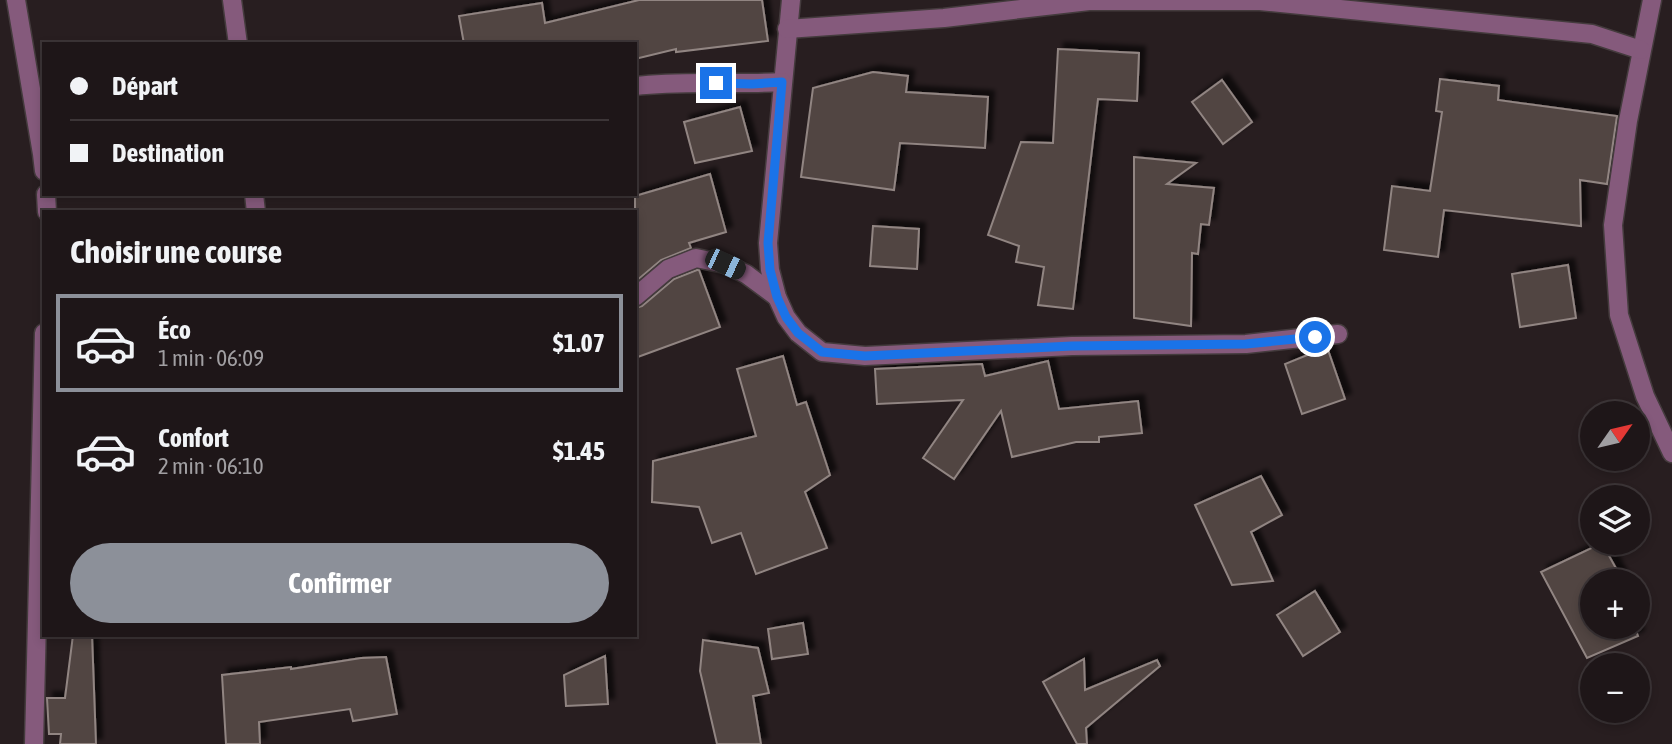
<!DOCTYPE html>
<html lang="fr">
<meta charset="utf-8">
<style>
:root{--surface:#1e1618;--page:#261f21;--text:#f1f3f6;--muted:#a19fa2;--line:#3c3537;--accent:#8c9099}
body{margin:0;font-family:"Asap Condensed",sans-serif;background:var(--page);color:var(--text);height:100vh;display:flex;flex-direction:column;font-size:26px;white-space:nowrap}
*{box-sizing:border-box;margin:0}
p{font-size:23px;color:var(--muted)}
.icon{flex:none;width:38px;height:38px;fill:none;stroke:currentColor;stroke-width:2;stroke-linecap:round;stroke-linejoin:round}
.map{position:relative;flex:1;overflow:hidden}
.side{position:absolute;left:42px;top:210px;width:595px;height:427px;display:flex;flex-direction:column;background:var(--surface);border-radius:0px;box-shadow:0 4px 10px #0003,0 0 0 2px var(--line)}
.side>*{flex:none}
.top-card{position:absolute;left:42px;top:42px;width:595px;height:154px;border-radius:0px;box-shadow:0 4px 10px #0003,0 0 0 2px var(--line);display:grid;align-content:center;height:154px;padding:0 28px;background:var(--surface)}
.needle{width:46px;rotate:56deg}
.fabs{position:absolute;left:1580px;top:401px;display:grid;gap:14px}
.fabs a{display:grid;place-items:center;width:70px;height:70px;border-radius:50%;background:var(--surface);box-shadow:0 4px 10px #0003,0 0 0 2px var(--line);font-size:35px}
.end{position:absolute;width:32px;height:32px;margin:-16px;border:9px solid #1a73e8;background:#fff;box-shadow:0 0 0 4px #fff}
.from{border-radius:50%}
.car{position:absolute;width:21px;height:42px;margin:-21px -10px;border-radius:9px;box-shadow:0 0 5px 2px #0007;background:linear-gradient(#222 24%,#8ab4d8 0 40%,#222 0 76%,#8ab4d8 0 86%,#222 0)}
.top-card b{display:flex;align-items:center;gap:24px;height:66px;font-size:26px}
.top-card b+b{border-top:2px solid var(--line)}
.top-card i{width:18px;height:18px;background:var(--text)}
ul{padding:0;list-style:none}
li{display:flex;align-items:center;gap:21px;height:98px;margin:0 14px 10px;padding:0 14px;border:4px solid transparent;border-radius:0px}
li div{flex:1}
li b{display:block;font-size:26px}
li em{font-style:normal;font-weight:700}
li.on{border-color:var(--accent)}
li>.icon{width:63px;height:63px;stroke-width:1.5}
h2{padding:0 28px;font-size:32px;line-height:84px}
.cta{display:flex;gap:14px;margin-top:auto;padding:14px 28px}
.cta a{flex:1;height:80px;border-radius:42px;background:var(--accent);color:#fff;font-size:28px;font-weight:700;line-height:80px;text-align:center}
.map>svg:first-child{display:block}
.building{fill:#514543;stroke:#918582;stroke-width:2;filter:url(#shadow)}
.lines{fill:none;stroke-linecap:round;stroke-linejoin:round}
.minor-casing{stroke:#443b3d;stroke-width:21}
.minor{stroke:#855a7c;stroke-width:18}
.route{stroke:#1a73e8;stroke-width:9}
</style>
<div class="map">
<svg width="1672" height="744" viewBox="0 0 1672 744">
<defs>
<filter id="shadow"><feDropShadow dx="6" dy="-6" stdDeviation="2" flood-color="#0009"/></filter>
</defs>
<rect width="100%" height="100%" fill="#281e20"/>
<g class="building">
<polygon points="639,0 762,0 768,41 676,52 676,49 635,59 635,44 464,44 459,16 542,3 545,23"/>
<polygon points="1058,49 1139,53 1137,101 1098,99 1073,309 1038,305 1044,267 1016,262 1019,246 988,235 1021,142 1053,143"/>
<polygon points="873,72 908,76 906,92 988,97 985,148 900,143 894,190 801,177 813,88"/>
<polygon points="1440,79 1499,86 1498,100 1617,116 1607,184 1580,180 1581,226 1444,210 1438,257 1384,250 1392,186 1430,191 1442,112 1436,111"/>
<polygon points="1222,80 1252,122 1223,144 1192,102"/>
<polygon points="740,107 752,151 695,163 684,122"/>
<polygon points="1134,157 1196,163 1167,184 1214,188 1209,225 1201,224 1198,254 1192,253 1191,326 1134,318"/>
<polygon points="710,174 726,232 689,243 691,248 661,260 635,282 635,196"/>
<polygon points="873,226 919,229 917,269 870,266"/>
<polygon points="1568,265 1576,318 1520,327 1512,274"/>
<polygon points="697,270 699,270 720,327 635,358 635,308 642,306 674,279"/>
<polygon points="1327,347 1345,399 1302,414 1285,364"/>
<polygon points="783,356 797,405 806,402 830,475 805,492 827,548 756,574 741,533 712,543 699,507 652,502 653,461 756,436 737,369"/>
<polygon points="1048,361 1059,409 1138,401 1142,433 1099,437 1099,442 1076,442 1012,457 1001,411 954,479 923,458 963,400 877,404 875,369 982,364 985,376"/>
<polygon points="1261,476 1282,515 1251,532 1273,581 1232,585 1195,505"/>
<polygon points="1602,543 1623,581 1592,581 1592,626 1634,626 1638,636 1587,658 1541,572"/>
<polygon points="1315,591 1340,632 1303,656 1277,615"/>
<polygon points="803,623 808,654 772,659 768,629"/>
<polygon points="73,635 92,635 96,744 60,744 61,734 49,734 47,698 65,698"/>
<polygon points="703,640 758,648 769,693 753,696 761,744 717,744 700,671"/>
<polygon points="605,656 608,704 566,706 564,675"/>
<polygon points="386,657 397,714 353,721 350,709 259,722 260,744 226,744 222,675 291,667 291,669 361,658"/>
<polygon points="1084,659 1085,690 1157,660 1160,666 1086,728 1087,744 1077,744 1043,682"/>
</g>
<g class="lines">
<defs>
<g id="minor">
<polyline points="16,0 42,154 44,171"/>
<polyline points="232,0 238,44"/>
<polyline points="791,0 768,243 770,270 777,297 786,317 798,333 822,352 865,356 1072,346 1246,344 1338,334"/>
<polyline points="1652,0 1628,121 1613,225 1619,315 1645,396 1672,453"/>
<polyline points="787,29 944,18 1089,1 1260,1 1592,34 1641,50"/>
<path d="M635,86C685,80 733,85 782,82"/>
<polyline points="46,194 47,212"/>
<polyline points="254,194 256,212"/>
<polyline points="635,297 668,269 696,258 725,264 746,274 777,297"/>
<polyline points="34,744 44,333"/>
</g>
</defs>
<use href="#minor" class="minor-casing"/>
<use href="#minor" class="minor"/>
</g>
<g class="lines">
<polyline class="route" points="716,83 752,84 782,82 768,243 770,270 777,297 786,317 798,333 822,352 865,356 1072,346 1246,344 1315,337"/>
</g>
</svg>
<div class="fabs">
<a><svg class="needle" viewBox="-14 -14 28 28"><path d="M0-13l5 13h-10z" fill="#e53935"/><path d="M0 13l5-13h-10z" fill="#a19fa2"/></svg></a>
<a><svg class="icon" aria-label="layers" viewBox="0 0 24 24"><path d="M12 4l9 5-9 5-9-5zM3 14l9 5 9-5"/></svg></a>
<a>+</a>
<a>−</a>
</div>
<i class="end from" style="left:1315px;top:337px"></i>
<i class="end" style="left:716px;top:83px"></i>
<i class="car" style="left:725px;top:264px;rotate:115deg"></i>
<div class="top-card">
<b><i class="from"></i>Départ</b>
<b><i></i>Destination</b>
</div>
<section class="side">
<h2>Choisir une course</h2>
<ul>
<li class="on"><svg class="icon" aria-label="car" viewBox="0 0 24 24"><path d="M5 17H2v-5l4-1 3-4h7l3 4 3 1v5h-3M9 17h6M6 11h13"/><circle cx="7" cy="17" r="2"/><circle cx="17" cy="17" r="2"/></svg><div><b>Éco</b><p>1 min · 06:09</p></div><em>$1.07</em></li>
<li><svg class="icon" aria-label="car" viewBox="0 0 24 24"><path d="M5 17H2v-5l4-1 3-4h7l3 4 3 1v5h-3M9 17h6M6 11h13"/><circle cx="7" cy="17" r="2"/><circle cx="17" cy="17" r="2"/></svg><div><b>Confort</b><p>2 min · 06:10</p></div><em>$1.45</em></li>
</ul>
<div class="cta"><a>Confirmer</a></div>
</section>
</div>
